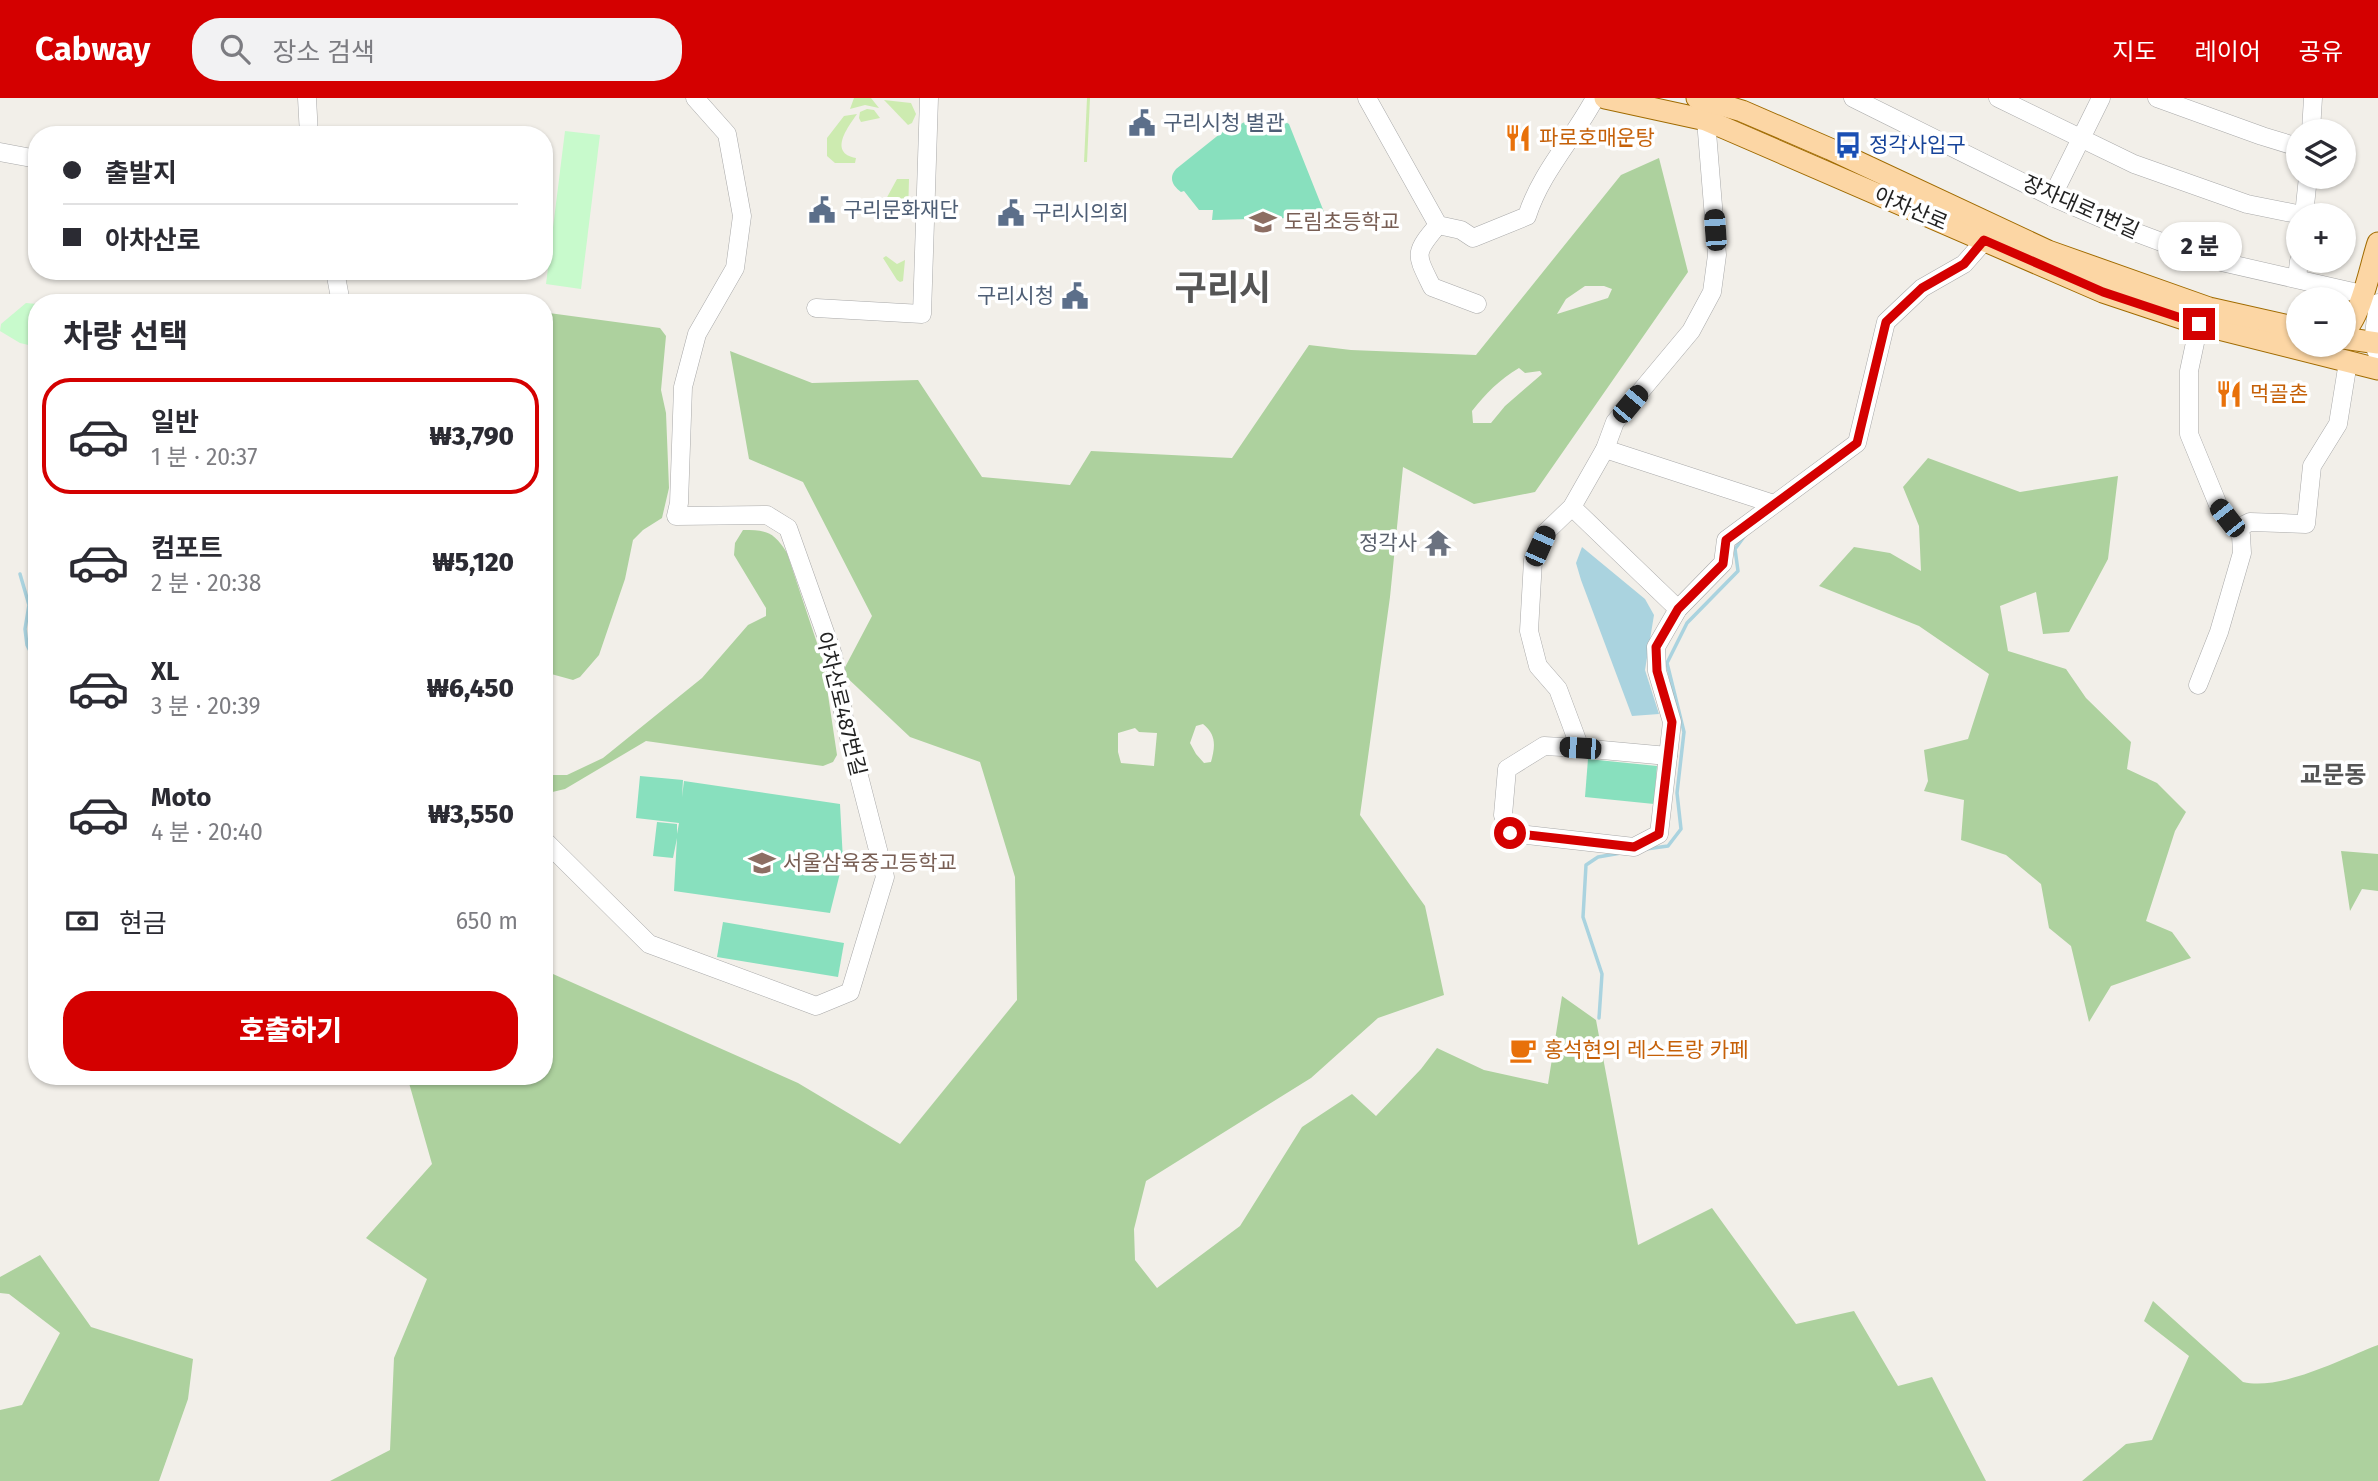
<!DOCTYPE html>
<html lang="ko">
<meta charset="utf-8">
<style>
:root{--surface:#fff;--page:#f2f2f3;--text:#2b2b33;--muted:#7c7c81;--line:#e1e1e2;--accent:#d40000}
body{margin:0;font-family:"Fira Sans","Noto Sans KR",sans-serif;background:var(--page);color:var(--text);height:100vh;display:flex;flex-direction:column;font-size:26px;white-space:nowrap}
*{box-sizing:border-box;margin:0}
p{font-size:23px;color:var(--muted)}
.icon{flex:none;width:38px;height:38px;fill:none;stroke:currentColor;stroke-width:2;stroke-linecap:round;stroke-linejoin:round}
.map{position:relative;flex:1;overflow:hidden}
.drawer{position:absolute;left:28px;top:196px;width:525px;height:791px;display:flex;flex-direction:column;background:var(--surface);border-radius:28px;box-shadow:0 2px 5px #0004}
.drawer>*{flex:none}
.hud{position:absolute;left:28px;top:28px;width:525px;height:154px;border-radius:28px;box-shadow:0 2px 5px #0004;display:grid;align-content:center;height:154px;padding:0 35px;background:var(--surface)}
.fabs{position:absolute;left:2286px;top:21px;display:grid;gap:14px}
.fabs a{display:grid;place-items:center;width:70px;height:70px;border-radius:50%;background:var(--surface);box-shadow:0 2px 5px #0004;font-size:35px}
.end{position:absolute;width:32px;height:32px;margin:-16px;border:9px solid #d40000;background:#fff;box-shadow:0 0 0 4px #fff}
.from{border-radius:50%}
.bubble{position:absolute;height:49px;border-radius:24px;background:var(--surface);box-shadow:0 2px 5px #0004;font-size:23px;font-weight:800;line-height:49px;text-align:center}
.car{position:absolute;width:21px;height:42px;margin:-21px -10px;border-radius:9px;box-shadow:0 0 5px 2px #0007;background:linear-gradient(#222 24%,#8ab4d8 0 40%,#222 0 76%,#8ab4d8 0 86%,#222 0)}
.hud b{display:flex;align-items:center;gap:24px;height:66px;font-size:26px}
.hud b+b{border-top:2px solid var(--line)}
.hud i{width:18px;height:18px;background:var(--text)}
ul{padding:0;list-style:none}
li{display:flex;align-items:center;gap:21px;height:116px;margin:0 14px 10px;padding:0 21px;border:4px solid transparent;border-radius:28px}
li div{flex:1}
li b{display:block;font-size:26px}
li em{font-style:normal;font-weight:800}
li.on{border-color:var(--accent)}
li>.icon{width:63px;height:63px;stroke-width:1.5}
h2{padding:0 35px;font-size:32px;line-height:84px}
.pay{display:flex;align-items:center;gap:18px;height:77px;padding:0 35px;font-size:26px}
.pay p{margin-inline-start:auto}
.cta{display:flex;gap:14px;margin-top:auto;padding:14px 35px}
.cta a{flex:1;height:80px;border-radius:28px;background:var(--accent);color:#fff;font-size:28px;font-weight:800;line-height:80px;text-align:center}
header{display:flex;align-items:center;gap:42px;box-sizing:border-box;height:98px;padding:0 35px;background:var(--accent);color:#fff}
header strong{font-size:33px}
nav{display:flex;gap:38px;margin-inline-start:auto;font-size:24px}
.search{width:490px;height:63px;background:var(--page);display:flex;align-items:center;gap:18px;box-sizing:border-box;padding:0 24px;border-radius:28px;color:var(--muted);font-size:26px}
.map>svg:first-child{display:block}
.grass{fill:#cdebb0}
.forest{fill:#add19e;fill-rule:evenodd}
.park{fill:#c8facc}
.pitch{fill:#88e0be}
.water{fill:#aad3df}
.lines{fill:none;stroke-linecap:round;stroke-linejoin:round}
.stream{stroke:#aad3df;stroke-width:3.5}
.minor-casing{stroke:#a9a9a9;stroke-width:19}
.major-casing{stroke:#a06b00;stroke-width:23}
.minor{stroke:#fff;stroke-width:18}
.major{stroke:#fcd6a4;stroke-width:21}
.route{stroke:#d40000;stroke-width:9}
.labels{text-anchor:middle;stroke-width:7;stroke-linejoin:round;paint-order:stroke}
.service-label{font-size:21px;fill:#4e5e75;stroke:#fff;text-anchor:start}
.food-label{font-size:21px;fill:#c56008;stroke:#fff;text-anchor:start}
.transit-label{font-size:21px;fill:#164399;stroke:#fff;text-anchor:start}
.street-label{font-size:21px;fill:#222;stroke:#fff}
.education-label{font-size:21px;fill:#785e54;stroke:#fff;text-anchor:start}
.worship-label{font-size:21px;fill:#5b616d;stroke:#fff;text-anchor:end}
.quarter-label{font-size:24px;font-weight:bold;fill:#555;stroke:#fff}
.town-label{font-size:35px;font-weight:bold;fill:#555;stroke:#fff}
</style>
<header>
<strong>Cabway</strong>
<div class="search"><svg class="icon" aria-label="search" viewBox="0 0 24 24"><circle cx="10" cy="10" r="6"/><path d="M15 15l6 6"/></svg>장소 검색</div>
<nav><a>지도</a><a>레이어</a><a>공유</a></nav>
</header>
<div class="map">
<svg width="2378" height="1383" viewBox="0 0 2378 1383">
<rect width="100%" height="100%" fill="#f2efe9"/>
<g class="grass">
<polygon points="854,0 871,0 879,10 865,7 850,11"/>
<polygon points="1087,0 1090,0 1087,64 1084,64"/>
<polygon points="884,2 911,5 916,16 912,25 908,27"/>
<polygon points="867,11 874,12 880,20 861,24 859,20 860,14"/>
<path d="M857,16C848,29 828,55 856,60L855,65H835L827,58V40L844,18Z"/>
<polygon points="897,81 909,81 908,119 895,118 895,108 887,112 886,116 879,114"/>
<polygon points="886,158 897,166 905,162 903,183 900,184 897,182 883,160"/>
</g>
<g class="forest">
<path d="M1659,60L1688,174L1535,394L1474,406L1403,369L1390,499L1360,717L1425,808L1444,897L1378,920L1311,980L1146,1083L1134,1131L1135,1162L1157,1190L1240,1128L1302,1029L1352,996L1376,1018L1421,971L1437,950L1484,972L1548,986L1562,898L1596,922L1638,1147L1712,1110L1796,1226L1854,1213L1898,1288L1932,1279L1986,1383H330L390,1352L394,1260L427,1181L366,1140L432,1066L407,978H544V872L798,985L900,1046L1017,902L1015,779L980,664L910,639L842,575L872,518L803,384L749,361L730,253L812,285L918,282L982,379L1070,387L1091,353L1232,360L1309,247L1351,252L1476,257L1621,77ZM1585,188H1604L1612,191L1608,200L1557,216L1566,201ZM1519,270L1525,275L1540,273L1542,276L1505,308L1491,325H1473L1472,313C1486,295 1499,282 1519,270ZM1203,626C1217,637 1215,649 1211,664L1204,665L1196,656L1190,645L1196,628ZM1135,630L1139,634L1157,635L1154,668L1121,665L1118,654V635Z"/>
<polygon points="549,215 660,230 666,238 661,292 666,315 669,390 662,420 643,432 633,442 625,481 599,557 580,579 573,582 544,574 544,236"/>
<polygon points="1928,360 2020,394 2118,378 2108,461 2069,534 2043,536 2036,494 2000,508 2008,553 2066,571 2086,600 2131,644 2127,671 2157,685 2186,714 2175,733 2146,823 2172,834 2191,860 2111,888 2089,924 2071,848 2049,830 2041,786 2006,757 1961,742 1964,702 1924,693 1928,683 1924,652 1968,641 1989,576 1919,528 1819,488 1854,449 1890,455 1921,473 1919,428 1903,389"/>
<path d="M743,432C767,432 774,434 787,455L823,563L837,657L833,664L823,668L646,643L565,691L544,696V677H567L603,660L702,580L748,527L766,518V510L734,457L735,445Z"/>
<polygon points="2341,753 2378,756 2378,793 2362,791 2350,813"/>
<polygon points="40,1157 91,1229 193,1261 188,1301 159,1383 0,1383 0,1312 22,1307 60,1235 9,1196 0,1195 0,1179"/>
<path d="M2153,1203L2243,1284C2281,1293 2341,1261 2378,1247V1383H2082L2126,1346L2152,1342L2189,1258L2144,1223Z"/>
</g>
<g class="park">
<polygon points="565,33 600,37 581,191 546,186"/>
<polygon points="26,205 37,206 37,249 20,245 0,233 1,226"/>
</g>
<g class="pitch">
<path d="M1248,19L1282,22L1289,26L1326,119L1212,122L1213,112H1199L1184,93L1181,94C1173,88 1168,80 1176,71L1221,35L1247,23Z"/>
<polygon points="1588,661 1657,668 1654,706 1585,699"/>
<polygon points="640,678 683,682 682,699 684,683 840,706 843,763 830,815 674,793 677,740 673,760 653,758 657,724 677,726 677,736 679,725 636,720"/>
<polygon points="723,824 844,845 838,879 717,859"/>
</g>
<polygon class="water" points="1582,449 1645,501 1654,517 1645,572 1659,616 1632,618 1581,482 1576,465"/>
<g class="lines">
<g class="stream">
<polyline points="20,476 29,507 25,531 27,547 37,567"/>
<polyline points="1646,751 1668,748 1681,731 1677,695 1684,634 1667,565 1687,525 1738,473 1735,451 1746,436"/>
<polyline points="1599,920 1602,876 1583,819 1586,767 1598,759 1621,755"/>
</g>
<defs>
<g id="minor">
<polyline points="307,0 309,37"/>
<path d="M1367,0L1438,127L1461,132L1473,140L1527,118C1541,74 1574,40 1595,0"/>
<polyline points="1853,0 2052,99 2124,130 2204,160 2362,196"/>
<polyline points="1998,0 2134,66 2247,106 2302,117"/>
<polyline points="2157,0 2262,38 2298,49"/>
<polyline points="1706,22 1717,157 1712,194 1691,233 1615,324 1605,351 1572,409 1546,434 1533,462 1529,533 1538,568 1558,591 1580,650 1544,648 1507,671 1503,717 1510,735 1634,749 1659,736 1672,624 1657,573 1656,549 1678,511 1723,465 1726,442 1857,345 1886,224 1922,190 1964,166 1986,141 1989,132"/>
<polyline points="2311,33 2313,0"/>
<polyline points="0,54 37,61"/>
<polyline points="2052,99 2101,0"/>
<polyline points="2304,117 2308,79"/>
<path d="M1438,127C1413,156 1416,156 1432,189L1477,206"/>
<polyline points="335,173 341,205"/>
<polyline points="2297,180 2299,163"/>
<polyline points="2378,205 2373,244 2378,257"/>
<polyline points="816,210 922,216 929,0"/>
<polyline points="1605,351 1774,406"/>
<polyline points="1572,409 1678,511"/>
<polyline points="2236,431 2250,424 2306,426 2312,368 2338,326 2348,264"/>
<polyline points="2198,587 2219,534 2242,455 2241,437 2219,409 2189,336 2189,273 2199,226"/>
<polyline points="1580,650 1668,658"/>
<polyline points="544,742 649,846 816,908 850,894 885,779 844,620 833,557 788,430 767,417 676,418 679,405 683,289 697,236 735,170 742,118 727,36 695,0"/>
</g>
<g id="major">
<polyline points="1605,0 1706,22 2103,194 2199,226 2378,271"/>
<polyline points="1697,0 1742,13 1830,51 2048,153 2209,210 2298,230"/>
<path d="M2343,234C2361,220 2370,169 2378,145"/>
<polyline points="2343,240 2378,245"/>
</g>
</defs>
<use href="#minor" class="minor-casing"/>
<use href="#major" class="major-casing"/>
<use href="#minor" class="minor"/>
<use href="#major" class="major"/>
</g>
<g class="lines">
<polyline class="route" points="1510,735 1634,749 1659,736 1672,624 1657,573 1656,549 1678,511 1723,466 1726,442 1857,345 1886,224 1922,190 1964,166 1984,142 2103,194 2199,226"/>
</g>
<defs>
<symbol id="civic-bare" viewBox="-9 -9 18 18"><path d="M-.6-6.5H3V-4.5H.6V-3L4-1V1h2V6H-6V1h2V-1L-.6-3ZM-1.2 2.5V6h2.4V2.5Z" fill="#5c6f8a" stroke="#fff" stroke-width="2.5" paint-order="stroke"/></symbol>
<symbol id="restaurant-bare" viewBox="-9 -9 18 18"><path d="M-5-6h1v4h1v-4h1v4h1v-4h1v5L-1.5 .5V6h-2V.5L-5-1ZM5-6V6H3V1.5H1.5Q1.5-4 5-6Z" fill="#e8710a" stroke="#fff" stroke-width="2.5" paint-order="stroke"/></symbol>
<symbol id="bus-bare" viewBox="-9 -9 18 18"><path d="M-5-6H5V4H4V6H2V4H-2V6H-4V4H-5ZM-3.5-4V0h7V-4ZM-3.5 1.2v1.5H-2V1.2ZM2 1.2v1.5H3.5V1.2Z" fill="#1a4fb4" stroke="#fff" stroke-width="2.5" paint-order="stroke"/></symbol>
<symbol id="school-bare" viewBox="-9 -9 18 18"><path d="M0-5L7-2L0 1L-7-2ZM-4 1L0 2.5L4 1V4Q0 6-4 4Z" fill="#8d6e63" stroke="#fff" stroke-width="2.5" paint-order="stroke"/></symbol>
<symbol id="temple-bare" viewBox="-9 -9 18 18"><path d="M0-6L5-2H3V0L6.5 2.5H4V6H1.5V3h-3V6H-4V2.5H-6.5L-3 0V-2H-5Z" fill="#6b7280" stroke="#fff" stroke-width="2.5" paint-order="stroke"/></symbol>
<symbol id="cafe-bare" viewBox="-9 -9 18 18"><path d="M-5.5-4.5H6V0H3Q3 3.5 0 3.5H-2.5Q-5.5 3.5-5.5 0ZM3-3.2v2h1.7v-2ZM-6 4.5H4V6H-6Z" fill="#e8710a" stroke="#fff" stroke-width="2.5" paint-order="stroke"/></symbol>
</defs>
<g fill-rule="evenodd">
<use href="#civic-bare" x="1123" y="6" width="38" height="38"/>
<use href="#restaurant-bare" x="1499" y="21" width="38" height="38"/>
<use href="#bus-bare" x="1829" y="28" width="38" height="38"/>
<use href="#civic-bare" x="803" y="93" width="38" height="38"/>
<use href="#civic-bare" x="992" y="96" width="38" height="38"/>
<use href="#school-bare" x="1244" y="105" width="38" height="38"/>
<use href="#civic-bare" x="1056" y="179" width="38" height="38"/>
<use href="#restaurant-bare" x="2210" y="277" width="38" height="38"/>
<use href="#temple-bare" x="1419" y="426" width="38" height="38"/>
<use href="#school-bare" x="743" y="746" width="38" height="38"/>
<use href="#cafe-bare" x="1504" y="933" width="38" height="38"/>
</g>
<g class="labels">
<g class="service-label">
<text x="1163" y="32">구리시청 별관</text>
<text x="843" y="119">구리문화재단</text>
<text x="1032" y="122">구리시의회</text>
<text x="1054" y="205" text-anchor="end">구리시청</text>
</g>
<g class="food-label">
<text x="1539" y="47">파로호매운탕</text>
<text x="2250" y="303">먹골촌</text>
<text x="1544" y="959">홍석현의 레스트랑 카페</text>
</g>
<g class="transit-label">
<text x="1869" y="54">정각사입구</text>
</g>
<g class="street-label">
<text transform="translate(2081 109) rotate(24)" y="7">장자대로1번길</text>
<text transform="translate(1911 111) rotate(23)" y="7">아차산로</text>
<text transform="translate(841 606) rotate(76)" y="7">아차산로487번길</text>
</g>
<g class="education-label">
<text x="1284" y="131">도림초등학교</text>
<text x="783" y="772">서울삼육중고등학교</text>
</g>
<g class="worship-label">
<text x="1417" y="452">정각사</text>
</g>
<g class="quarter-label">
<text x="2333" y="685">교문동</text>
</g>
<g class="town-label">
<text x="1223" y="202">구리시</text>
</g>
</g>
</svg>
<div class="fabs">
<a><svg class="icon" aria-label="layers" viewBox="0 0 24 24"><path d="M12 4l9 5-9 5-9-5zM3 14l9 5 9-5"/></svg></a>
<a>+</a>
<a>−</a>
</div>
<i class="end from" style="left:1510px;top:735px"></i>
<i class="end" style="left:2199px;top:226px"></i>
<div class="bubble" style="left:2158px;top:124px;width:84px">2 분</div>
<i class="car" style="left:1715px;top:132px;rotate:356deg"></i>
<i class="car" style="left:1630px;top:306px;rotate:40deg"></i>
<i class="car" style="left:2227px;top:420px;rotate:322deg"></i>
<i class="car" style="left:1540px;top:448px;rotate:24deg"></i>
<i class="car" style="left:1580px;top:650px;rotate:274deg"></i>
<div class="hud">
<b><i class="from"></i>출발지</b>
<b><i></i>아차산로</b>
</div>
<section class="drawer">
<h2>차량 선택</h2>
<ul>
<li class="on"><svg class="icon" aria-label="car" viewBox="0 0 24 24"><path d="M5 17H2v-5l4-1 3-4h7l3 4 3 1v5h-3M9 17h6M6 11h13"/><circle cx="7" cy="17" r="2"/><circle cx="17" cy="17" r="2"/></svg><div><b>일반</b><p>1 분 · 20:37</p></div><em>₩3,790</em></li>
<li><svg class="icon" aria-label="car" viewBox="0 0 24 24"><path d="M5 17H2v-5l4-1 3-4h7l3 4 3 1v5h-3M9 17h6M6 11h13"/><circle cx="7" cy="17" r="2"/><circle cx="17" cy="17" r="2"/></svg><div><b>컴포트</b><p>2 분 · 20:38</p></div><em>₩5,120</em></li>
<li><svg class="icon" aria-label="car" viewBox="0 0 24 24"><path d="M5 17H2v-5l4-1 3-4h7l3 4 3 1v5h-3M9 17h6M6 11h13"/><circle cx="7" cy="17" r="2"/><circle cx="17" cy="17" r="2"/></svg><div><b>XL</b><p>3 분 · 20:39</p></div><em>₩6,450</em></li>
<li><svg class="icon" aria-label="car" viewBox="0 0 24 24"><path d="M5 17H2v-5l4-1 3-4h7l3 4 3 1v5h-3M9 17h6M6 11h13"/><circle cx="7" cy="17" r="2"/><circle cx="17" cy="17" r="2"/></svg><div><b>Moto</b><p>4 분 · 20:40</p></div><em>₩3,550</em></li>
</ul>
<div class="pay"><svg class="icon" aria-label="cash" viewBox="0 0 24 24"><path d="M3 7h18v10H3z"/><circle cx="12" cy="12" r="2"/></svg>현금<p>650 m</p></div>
<div class="cta"><a>호출하기</a></div>
</section>
</div>
